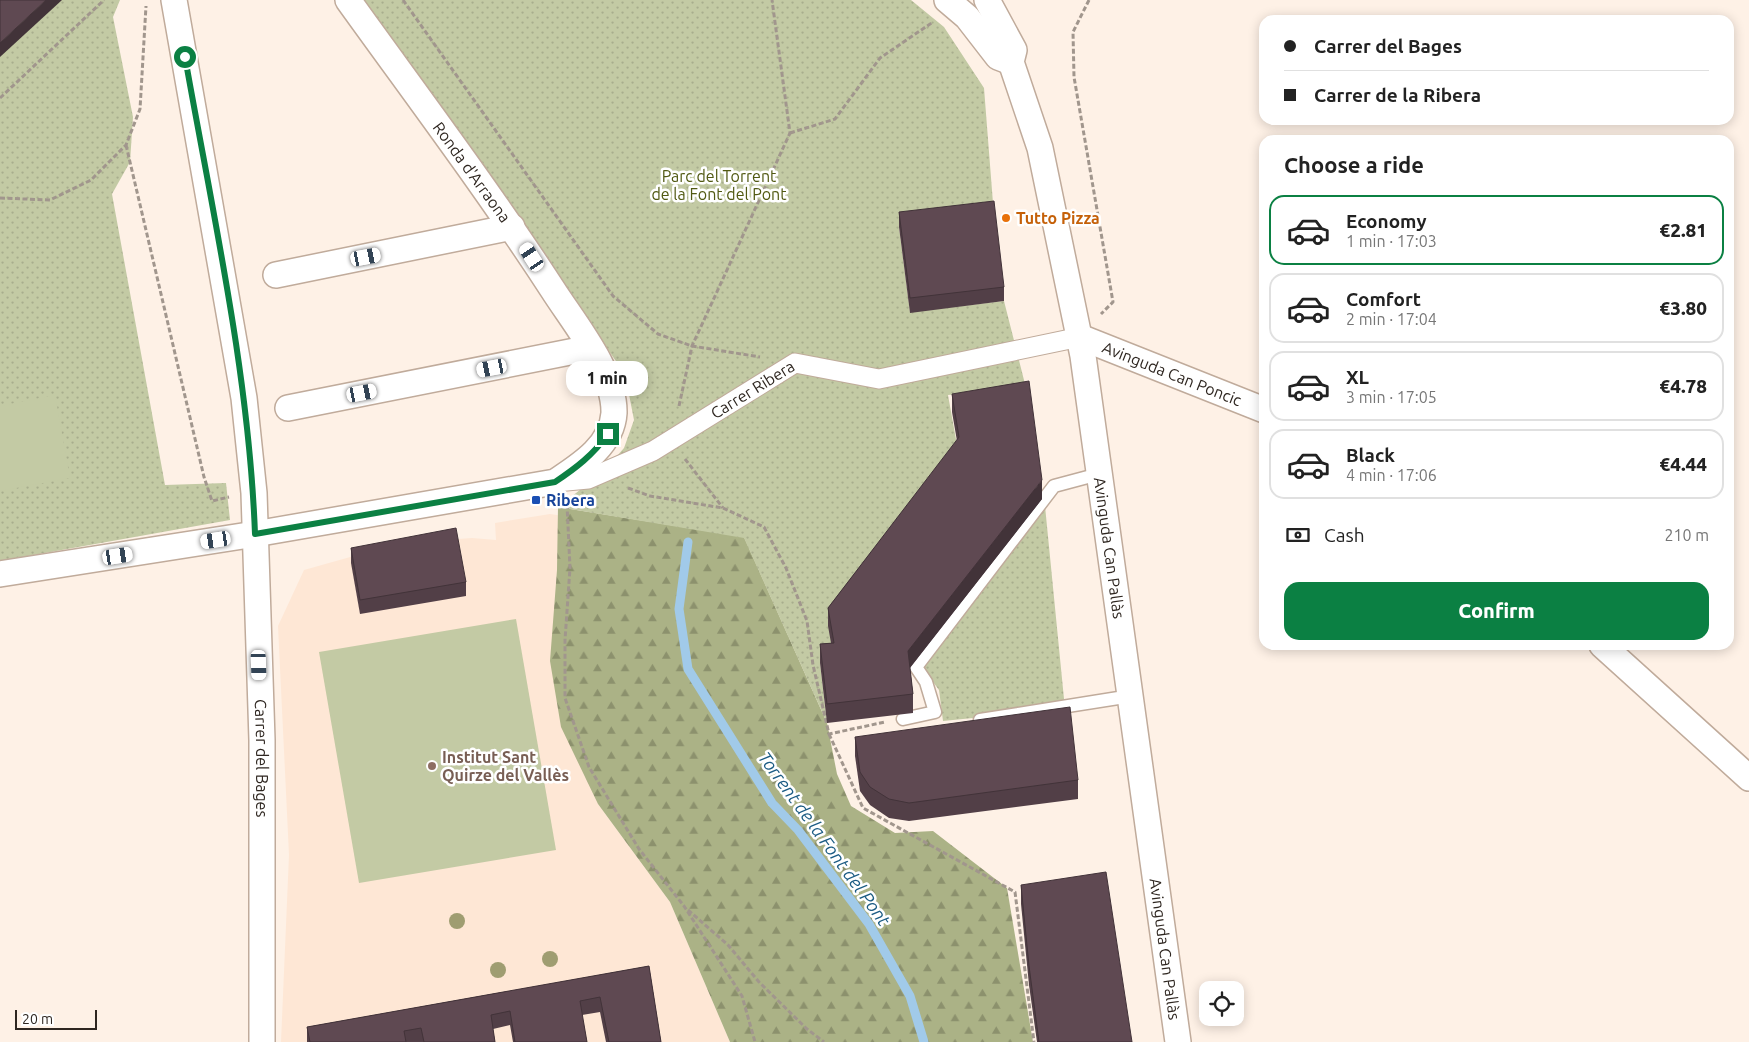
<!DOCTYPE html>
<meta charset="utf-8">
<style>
:root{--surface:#fff;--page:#f6f6f6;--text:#222;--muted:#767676;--line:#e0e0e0;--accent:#0b8043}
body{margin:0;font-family:Ubuntu,sans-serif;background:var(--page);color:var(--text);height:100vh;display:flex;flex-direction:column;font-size:19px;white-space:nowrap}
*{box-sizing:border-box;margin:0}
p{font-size:16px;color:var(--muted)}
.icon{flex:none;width:28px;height:28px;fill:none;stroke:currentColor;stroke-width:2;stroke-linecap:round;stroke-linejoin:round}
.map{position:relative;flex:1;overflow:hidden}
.drawer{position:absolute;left:1259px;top:135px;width:475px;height:515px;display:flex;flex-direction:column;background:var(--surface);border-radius:15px;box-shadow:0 2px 12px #0003}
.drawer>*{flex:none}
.guide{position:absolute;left:1259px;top:15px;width:475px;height:110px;border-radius:15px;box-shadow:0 2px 12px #0003;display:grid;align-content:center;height:110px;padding:0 25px;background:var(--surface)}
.tools{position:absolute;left:1199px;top:981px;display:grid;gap:10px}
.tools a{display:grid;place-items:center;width:45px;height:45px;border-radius:10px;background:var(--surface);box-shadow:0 2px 12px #0003;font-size:25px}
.scale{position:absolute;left:15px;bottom:12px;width:82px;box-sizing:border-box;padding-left:5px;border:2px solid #2e2620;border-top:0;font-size:14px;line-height:18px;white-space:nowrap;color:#2e2620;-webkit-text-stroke:4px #fff;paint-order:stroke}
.end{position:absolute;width:22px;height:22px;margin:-11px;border:6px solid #0b8043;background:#fff;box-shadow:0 0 0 2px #fff}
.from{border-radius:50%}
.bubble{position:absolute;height:35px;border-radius:15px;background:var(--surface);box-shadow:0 2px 12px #0003;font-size:16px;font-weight:800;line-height:35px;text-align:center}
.car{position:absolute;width:15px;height:30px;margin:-15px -8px;border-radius:6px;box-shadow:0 0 4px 1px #0007;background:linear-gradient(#fff 24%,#345 0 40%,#fff 0 76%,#345 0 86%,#fff 0)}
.guide b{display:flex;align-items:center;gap:18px;height:48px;font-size:19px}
.guide b+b{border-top:1px solid var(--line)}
.guide i{width:12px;height:12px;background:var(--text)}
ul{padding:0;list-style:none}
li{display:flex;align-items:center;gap:15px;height:70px;margin:0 10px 8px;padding:0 15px;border:2px solid var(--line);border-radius:15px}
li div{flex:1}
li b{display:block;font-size:19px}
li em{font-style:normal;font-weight:800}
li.on{border-color:var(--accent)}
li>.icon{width:45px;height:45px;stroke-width:1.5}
h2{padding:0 25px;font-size:22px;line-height:60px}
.pay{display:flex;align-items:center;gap:12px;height:55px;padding:0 25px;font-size:19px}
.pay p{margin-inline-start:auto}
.cta{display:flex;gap:10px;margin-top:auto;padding:10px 25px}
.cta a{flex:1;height:58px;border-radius:15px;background:var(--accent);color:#fff;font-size:20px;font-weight:800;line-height:58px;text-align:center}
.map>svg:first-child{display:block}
.built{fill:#fee7d5}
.forest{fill:url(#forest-firs)}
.park{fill:url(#park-dots)}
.pitch{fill:#c3caa4}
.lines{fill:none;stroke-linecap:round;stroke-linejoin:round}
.stream{stroke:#a1cae9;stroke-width:9}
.service-casing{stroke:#c0ab9b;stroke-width:15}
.pedestrian-casing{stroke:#c0ab9b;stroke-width:21}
.minor-casing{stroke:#c0ab9b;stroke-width:28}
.path{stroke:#a1968d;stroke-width:3;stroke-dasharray:5 2.5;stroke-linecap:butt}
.service{stroke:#fff;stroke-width:12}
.pedestrian{stroke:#fff;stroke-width:19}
.minor{stroke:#fff;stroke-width:25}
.tree{fill:#9f9d71}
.wall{fill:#523f47}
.shaded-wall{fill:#423339}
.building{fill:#5f4952;stroke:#423339}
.route{stroke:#0b8043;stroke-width:6}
.food-dot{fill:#e8710a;stroke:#fff;stroke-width:2}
.transit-dot{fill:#1a4fb4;stroke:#fff;stroke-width:2}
.education-dot{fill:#8d6e63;stroke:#fff;stroke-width:2}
.labels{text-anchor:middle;stroke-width:5;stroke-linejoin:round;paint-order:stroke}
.street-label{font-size:16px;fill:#2e2620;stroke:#fff}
.park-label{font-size:16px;fill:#515912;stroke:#fff}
.food-label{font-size:16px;font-weight:bold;fill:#c56008;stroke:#fff;text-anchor:start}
.transit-label{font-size:16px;font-weight:bold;fill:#164399;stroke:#fff;text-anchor:start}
.education-label{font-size:16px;font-weight:bold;fill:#785e54;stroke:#fff;text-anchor:start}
.water-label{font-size:18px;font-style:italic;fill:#1c5c84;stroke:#fff}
</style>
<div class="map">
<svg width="1749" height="1042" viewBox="0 0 1749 1042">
<defs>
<pattern id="forest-firs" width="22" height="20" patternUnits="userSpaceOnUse" patternTransform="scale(1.25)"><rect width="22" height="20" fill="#abb286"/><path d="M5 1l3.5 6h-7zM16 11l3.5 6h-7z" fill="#8c916d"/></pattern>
<pattern id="park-dots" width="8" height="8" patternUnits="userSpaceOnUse" patternTransform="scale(1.25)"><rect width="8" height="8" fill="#c3caa4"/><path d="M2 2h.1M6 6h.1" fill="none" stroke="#a8ad8d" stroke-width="1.8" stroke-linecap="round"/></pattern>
</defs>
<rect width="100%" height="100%" fill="#fef1e6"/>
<polygon class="built" points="550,514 564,516 598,804 670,902 730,1042 281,1042 289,855 278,626 304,570 400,543 472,538 496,540 495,523"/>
<polygon class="forest" points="558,507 744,537 827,723 837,774 851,806 895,833 933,831 1007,888 1033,1042 730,1042 670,902 598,804 561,727 550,661 557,570"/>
<g class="park">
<polygon points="0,0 120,0 113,17 133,117 130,162 112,194 165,485 226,483 230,520 0,561"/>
<polygon points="362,0 911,0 944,27 984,88 994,216 899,227 910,312 1004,301 1026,388 948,395 959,456 834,661 820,663 827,723 744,538 558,507 603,472 624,448 634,420 625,374"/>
<polygon points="1045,506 1065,709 943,721 939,690 921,666"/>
</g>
<g class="pitch">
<polygon points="55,395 70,478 0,491 0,406"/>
<polygon points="516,619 556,850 359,883 319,652"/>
</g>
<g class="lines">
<polyline class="stream" points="688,542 679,609 688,669 772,803 798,830 869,924 910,996 924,1042"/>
<defs>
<g id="service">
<polyline points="903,719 935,712 926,682 916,667 1054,486 1099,474"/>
<polyline points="980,720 1131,696"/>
</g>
<g id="pedestrian">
<path id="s1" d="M556,482L588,479L653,451L795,363L879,379L1080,337"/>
</g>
<g id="minor">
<path id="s2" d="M174,0L244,398L254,493L262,740V1042"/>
<polyline points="947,0 967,17 998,57 1011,62"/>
<path id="s3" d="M987,0L1014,50L1011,62L1040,148L1083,356L1178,1042"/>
<polyline points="276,275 512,227"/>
<path id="s4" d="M1080,337L1264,410"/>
<polyline points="288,408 590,348"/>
<path d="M0,574L255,534L555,482C579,466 612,446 614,413C615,372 574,323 553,290C488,190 417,96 348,0"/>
<polyline points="1602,645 1749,778"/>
</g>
</defs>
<use href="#service" class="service-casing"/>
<use href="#pedestrian" class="pedestrian-casing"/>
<use href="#minor" class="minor-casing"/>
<g class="path">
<polyline points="403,0 613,296 658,334 692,346 760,357"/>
<polyline points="1089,0 1073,32 1074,77 1113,302 1101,314"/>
<polyline points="0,98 104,0"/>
<polyline points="790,133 835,119 880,58 933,22"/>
<polyline points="126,145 204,477 212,501 229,497"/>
<polyline points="0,198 50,200 91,180 126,145 140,109 146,6"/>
<polyline points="679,406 692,346 790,133 772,0"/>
<polyline points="685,459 723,508"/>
<polyline points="628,488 650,496 723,508 764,527 786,568 807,621 813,665 829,734 885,722"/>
<polyline points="567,504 570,568 565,640 565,698 589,767 639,849 684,906 742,996 755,1042"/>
<polyline points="829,734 863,808 1015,892 1034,1042"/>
<polyline points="688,910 728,945 759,982 807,1029 824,1042"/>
</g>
<use href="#service" class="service"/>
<use href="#pedestrian" class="pedestrian"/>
<use href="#minor" class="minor"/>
</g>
<g class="tree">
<circle cx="457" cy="921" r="8"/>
<circle cx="550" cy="959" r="8"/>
<circle cx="498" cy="970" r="8"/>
</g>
<g class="wall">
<polygon points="899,212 1004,287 1004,301 910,313 899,227"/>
<polygon points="952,394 1042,499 910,668 913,694 913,713 827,723 820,663 820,644 831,643 828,626 828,608 957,441 952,412"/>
<polygon points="351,548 466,582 466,596 360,614 351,563"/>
<polygon points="855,737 1078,780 1078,799 909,821 889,818 870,805 860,791 855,756"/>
<polygon points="1021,885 1132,1042 1037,1042 1029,985 1021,904"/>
<polygon points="649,966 661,1042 606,1042 600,1012 582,1015 587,1042 513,1042 510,1025 493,1029 495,1042 307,1042 307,1027"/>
</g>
<g class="shaded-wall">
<polygon points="46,0 62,0 0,57 0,43"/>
<polygon points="1042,480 1042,499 908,670 908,651"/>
</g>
<g class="building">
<polygon points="0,0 46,0 0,43"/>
<polygon points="994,201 1004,287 910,298 899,212"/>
<polygon points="1029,381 1042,480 908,651 913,694 827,704 820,644 834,643 828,608 959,437 952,394"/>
<polygon points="456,528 466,582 360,600 351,548"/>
<polygon points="1070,707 1078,780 909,803 889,799 870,787 860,772 855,737"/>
<polygon points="1106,872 1132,1042 1039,1042 1029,966 1021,885"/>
<polygon points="649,966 661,1042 609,1042 600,997 580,1001 587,1042 515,1042 510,1011 491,1015 495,1042 424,1042 421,1028 404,1031 406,1042 310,1042 307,1027"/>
</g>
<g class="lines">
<path class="route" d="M185,57C213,215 249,374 255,534L555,482C576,468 593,455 608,434"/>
</g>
<circle class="food-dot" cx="1006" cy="218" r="5"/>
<rect class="transit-dot" x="531" y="495" width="10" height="10" rx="2.5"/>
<circle class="education-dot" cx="432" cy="766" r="5"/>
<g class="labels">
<g class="street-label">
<text transform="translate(472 172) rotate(54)" y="6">Ronda d'Arraona</text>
<text dy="6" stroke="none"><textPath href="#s4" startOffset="99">Avinguda Can Poncic</textPath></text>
<text dy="6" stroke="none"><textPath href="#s1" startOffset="220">Carrer Ribera</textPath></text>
<text dy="6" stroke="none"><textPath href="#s3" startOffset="566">Avinguda Can Pallàs</textPath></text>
<text dy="6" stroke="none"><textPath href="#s2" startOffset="765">Carrer del Bages</textPath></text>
<text dy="6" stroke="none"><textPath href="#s3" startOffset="971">Avinguda Can Pallàs</textPath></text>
</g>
<g class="park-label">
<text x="719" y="182">Parc del Torrent<tspan x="719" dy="18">de la Font del Pont</tspan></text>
</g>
<g class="food-label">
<text x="1016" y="224">Tutto Pizza</text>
</g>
<g class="transit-label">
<text x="546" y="506">Ribera</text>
</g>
<g class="education-label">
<text x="442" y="763">Institut Sant<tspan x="442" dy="18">Quirze del Vallès</tspan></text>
</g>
<g class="water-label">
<text transform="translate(824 839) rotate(54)" y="6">Torrent de la Font del Pont</text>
</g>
</g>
</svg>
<div class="tools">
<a><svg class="icon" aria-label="locate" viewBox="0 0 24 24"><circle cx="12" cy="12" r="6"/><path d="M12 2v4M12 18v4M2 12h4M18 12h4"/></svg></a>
</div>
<div class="scale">20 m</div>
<i class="end from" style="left:185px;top:57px"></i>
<i class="end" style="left:608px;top:434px"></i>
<div class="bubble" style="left:566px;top:361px;width:82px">1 min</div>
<i class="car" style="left:366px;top:257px;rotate:79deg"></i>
<i class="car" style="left:532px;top:257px;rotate:327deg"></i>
<i class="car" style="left:492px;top:368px;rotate:259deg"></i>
<i class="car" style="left:362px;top:393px;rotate:79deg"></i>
<i class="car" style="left:216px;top:540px;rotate:261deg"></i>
<i class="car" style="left:118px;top:556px;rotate:81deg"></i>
<i class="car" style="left:259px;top:665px;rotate:178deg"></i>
<div class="guide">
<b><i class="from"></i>Carrer del Bages</b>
<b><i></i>Carrer de la Ribera</b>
</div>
<section class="drawer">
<h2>Choose a ride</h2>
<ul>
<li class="on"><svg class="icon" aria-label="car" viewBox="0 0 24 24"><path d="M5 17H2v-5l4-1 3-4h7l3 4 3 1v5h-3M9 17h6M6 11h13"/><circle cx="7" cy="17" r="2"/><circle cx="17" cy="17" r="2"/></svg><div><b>Economy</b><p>1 min · 17:03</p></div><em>€2.81</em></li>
<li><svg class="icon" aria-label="car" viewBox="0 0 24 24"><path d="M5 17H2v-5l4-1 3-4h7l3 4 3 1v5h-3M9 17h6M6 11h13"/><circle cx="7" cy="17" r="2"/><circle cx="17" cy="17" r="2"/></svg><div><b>Comfort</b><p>2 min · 17:04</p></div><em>€3.80</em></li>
<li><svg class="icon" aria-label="car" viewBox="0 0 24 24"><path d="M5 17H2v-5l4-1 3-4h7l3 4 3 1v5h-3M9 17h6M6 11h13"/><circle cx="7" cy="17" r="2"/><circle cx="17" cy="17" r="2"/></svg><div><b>XL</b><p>3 min · 17:05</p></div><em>€4.78</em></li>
<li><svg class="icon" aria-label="car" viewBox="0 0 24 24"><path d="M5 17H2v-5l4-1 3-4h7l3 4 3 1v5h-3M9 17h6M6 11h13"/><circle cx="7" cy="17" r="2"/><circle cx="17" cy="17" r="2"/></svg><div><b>Black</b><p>4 min · 17:06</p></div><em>€4.44</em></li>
</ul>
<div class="pay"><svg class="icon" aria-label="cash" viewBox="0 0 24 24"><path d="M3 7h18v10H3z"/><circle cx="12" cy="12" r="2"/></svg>Cash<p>210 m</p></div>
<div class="cta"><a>Confirm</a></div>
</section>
</div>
